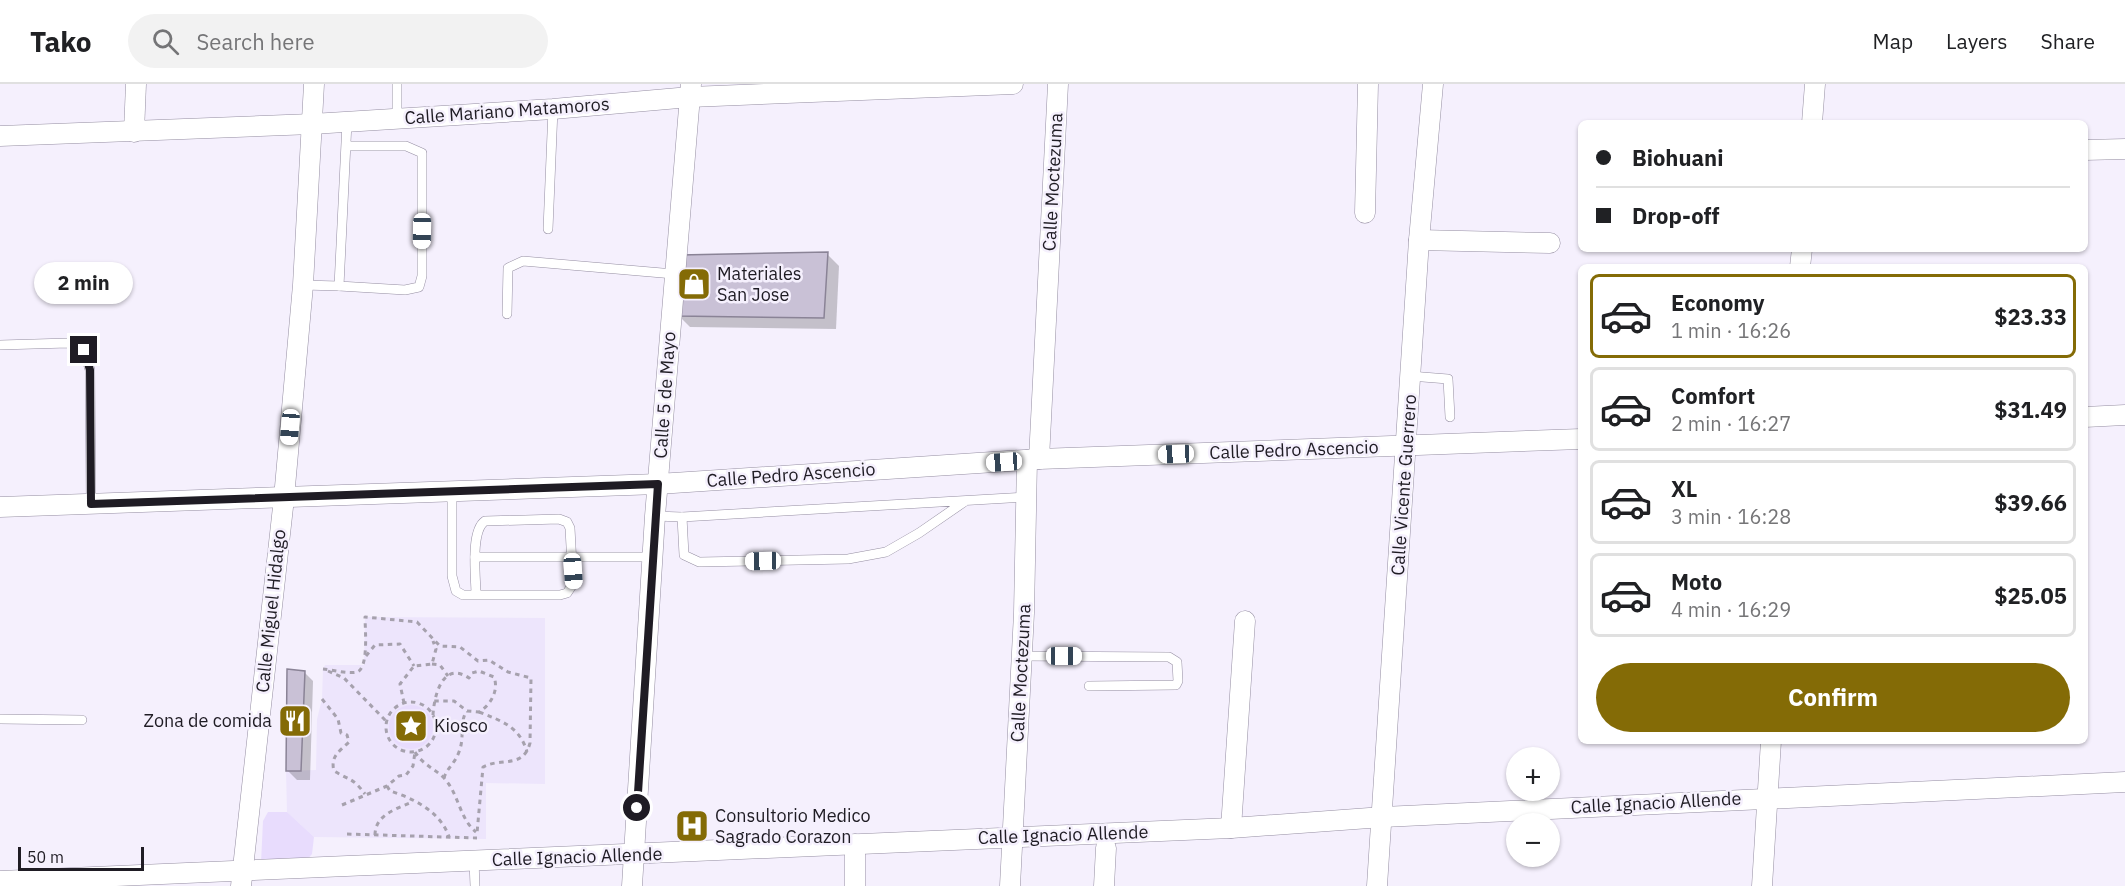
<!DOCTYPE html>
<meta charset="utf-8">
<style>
:root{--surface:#fff;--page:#f2f2f2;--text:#202124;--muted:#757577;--line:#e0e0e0;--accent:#846b06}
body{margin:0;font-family:"IBM Plex Sans",sans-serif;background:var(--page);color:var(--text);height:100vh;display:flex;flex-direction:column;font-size:22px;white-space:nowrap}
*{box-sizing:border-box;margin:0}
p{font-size:20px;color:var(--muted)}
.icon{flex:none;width:33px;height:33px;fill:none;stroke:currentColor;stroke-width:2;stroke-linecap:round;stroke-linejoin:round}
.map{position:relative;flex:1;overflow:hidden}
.details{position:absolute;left:1578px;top:180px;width:510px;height:480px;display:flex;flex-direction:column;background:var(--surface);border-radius:9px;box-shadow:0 2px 4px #0004}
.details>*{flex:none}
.guide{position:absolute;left:1578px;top:36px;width:510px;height:132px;border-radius:9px;box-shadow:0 2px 4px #0004;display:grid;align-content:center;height:132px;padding:0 18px;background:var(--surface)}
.buttons{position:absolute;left:1506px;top:663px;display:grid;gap:12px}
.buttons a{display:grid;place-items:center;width:54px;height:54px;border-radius:50%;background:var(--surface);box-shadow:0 2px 4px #0004;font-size:30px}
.scale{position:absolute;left:18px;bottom:15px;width:126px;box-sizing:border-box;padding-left:6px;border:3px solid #1f1c24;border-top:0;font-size:16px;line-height:21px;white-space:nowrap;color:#1f1c24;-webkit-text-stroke:4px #f5f0fd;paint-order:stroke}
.end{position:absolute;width:27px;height:27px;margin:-14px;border:8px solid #1f1c24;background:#fff;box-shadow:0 0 0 3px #fff}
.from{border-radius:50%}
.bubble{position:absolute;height:42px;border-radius:21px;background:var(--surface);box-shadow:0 2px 4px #0004;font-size:20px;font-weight:700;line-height:42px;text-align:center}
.car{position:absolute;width:18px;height:36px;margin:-18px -9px;border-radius:8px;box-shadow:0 0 4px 2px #0007;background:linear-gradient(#fff 24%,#345 0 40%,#fff 0 76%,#345 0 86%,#fff 0)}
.guide b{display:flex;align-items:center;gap:21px;height:57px;font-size:22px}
.guide b+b{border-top:2px solid var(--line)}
.guide i{width:15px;height:15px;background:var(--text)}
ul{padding:10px 0 0;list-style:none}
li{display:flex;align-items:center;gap:18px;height:84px;margin:0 12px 9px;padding:0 6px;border:3px solid var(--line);border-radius:9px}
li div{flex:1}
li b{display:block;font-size:22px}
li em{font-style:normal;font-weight:700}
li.current{border-color:var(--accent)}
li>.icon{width:54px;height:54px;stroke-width:1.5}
.button{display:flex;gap:12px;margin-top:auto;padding:12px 18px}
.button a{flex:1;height:69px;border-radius:36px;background:var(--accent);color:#fff;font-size:24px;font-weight:700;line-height:69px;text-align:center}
header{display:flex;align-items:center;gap:36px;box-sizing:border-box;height:84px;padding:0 30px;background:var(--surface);border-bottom:2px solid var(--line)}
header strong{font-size:28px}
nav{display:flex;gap:33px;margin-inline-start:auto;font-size:21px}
.search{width:420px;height:54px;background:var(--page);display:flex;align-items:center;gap:15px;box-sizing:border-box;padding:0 21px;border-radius:33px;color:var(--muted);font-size:22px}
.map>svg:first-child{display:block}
.built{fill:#ede5fc}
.green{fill:#e8dcfd}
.shadow{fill:#0003}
.building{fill:#c9c1d6;stroke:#8a8396;stroke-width:1.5}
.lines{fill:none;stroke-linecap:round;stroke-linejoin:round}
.lane-casing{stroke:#958ea2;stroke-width:10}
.street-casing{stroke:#958ea2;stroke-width:21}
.path{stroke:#a6a1ad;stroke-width:3;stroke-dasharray:4.5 4.5;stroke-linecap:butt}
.lane{stroke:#fff;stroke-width:9}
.street{stroke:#fff;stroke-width:20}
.route{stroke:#1f1c24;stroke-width:8}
.labels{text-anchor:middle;stroke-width:5;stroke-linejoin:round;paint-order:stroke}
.street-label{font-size:18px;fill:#1f1c24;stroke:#f5f0fd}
.poi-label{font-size:18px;fill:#1f1c24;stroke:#f5f0fd;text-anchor:start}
</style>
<header>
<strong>Tako</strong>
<div class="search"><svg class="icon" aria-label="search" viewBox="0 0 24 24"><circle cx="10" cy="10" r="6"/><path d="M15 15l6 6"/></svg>Search here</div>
<nav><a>Map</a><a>Layers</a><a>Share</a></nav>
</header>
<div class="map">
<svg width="2125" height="802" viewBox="0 0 2125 802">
<rect width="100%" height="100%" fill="#f5f0fd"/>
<polygon class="built" points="365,533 545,534 545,700 486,699 486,755 314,753 287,728 286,687 316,686 317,635 322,615 323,585 325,581 364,581"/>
<g class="green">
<circle cx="411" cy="643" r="22"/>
<polygon points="268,728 287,728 314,753 312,770 305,778 261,779 263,737"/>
</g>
<g class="shadow">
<polygon points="827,170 839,182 836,245 690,243 678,231"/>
<polygon points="304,588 313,597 310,696 297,696 287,686"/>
<polygon points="413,633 425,643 426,651 423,656 415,657 404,646 405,635"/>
</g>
<g class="building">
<polygon points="828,168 824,234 677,232 680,171"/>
<polygon points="287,585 305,587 301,687 286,687"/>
<circle cx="411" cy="642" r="10"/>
</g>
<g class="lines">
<defs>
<g id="lane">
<polyline points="397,34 397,0"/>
<polyline points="346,62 406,62 422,69 422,192 419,203 405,206 339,202 347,38"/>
<polyline points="548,145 553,25"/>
<polyline points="303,201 339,202"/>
<polyline points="507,230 508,184 523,177 674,190"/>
<polyline points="0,261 68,259 84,266 90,286 91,420"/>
<polyline points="1410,292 1448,295 1450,333"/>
<path d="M452,407V492L456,507L463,511H560L567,509L573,500L570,444L567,438L559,435L485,437C470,447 476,494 476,511"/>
<polyline points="964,418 919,449 886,468 848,475 699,478 684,471 682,433 1025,413"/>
<polyline points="655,432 682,433"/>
<polyline points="475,473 653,473"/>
<polyline points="1022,572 1169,573 1177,578 1178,597 1176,601 1089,602"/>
<polyline points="0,635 82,636"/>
<polyline points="474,777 475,802"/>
</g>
<g id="street">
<polyline points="1812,39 1815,0"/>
<polyline points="134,48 136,0"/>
<polyline points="0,52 312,40 553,25 690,13 1013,0"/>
<polyline points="2085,66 2125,65"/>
<polyline points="1365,129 1368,0"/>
<polyline points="1419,156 1550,159"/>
<polyline points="1800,183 1802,165"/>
<polyline points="2085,333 2125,331"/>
<polyline points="1039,375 1058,0"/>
<polyline points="0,423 658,400 1039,375 1581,355"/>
<polyline points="1231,744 1245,537"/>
<polyline points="0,797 1231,744 1383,733 2125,698"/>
<polyline points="241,802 284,414 303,201 314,0"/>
<polyline points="632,802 655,432 691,0"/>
<polyline points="855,802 855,760"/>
<polyline points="1010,802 1024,529 1027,376"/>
<polyline points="1104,802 1106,764"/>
<polyline points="1377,802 1419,156 1433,0"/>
<polyline points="1762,802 1771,657"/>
</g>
</defs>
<use href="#lane" class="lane-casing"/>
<use href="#street" class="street-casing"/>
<g class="path">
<polyline points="366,572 375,561 400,560 414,582"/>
<polyline points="432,580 440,581 448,592"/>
<path d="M323,585C333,586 348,590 357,588C369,584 365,544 365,533L417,538L440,562L460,563L478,577L489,576L508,588L531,594L530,659C523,685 502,673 483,683L477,749"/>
<polyline points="328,587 344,594 386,637"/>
<path d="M322,615L338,635L341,649L347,651L349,658C340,667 330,672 334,687C351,697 353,694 365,710"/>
<circle cx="411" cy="643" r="25"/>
<polyline points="404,619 400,600 414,582 432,580 436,565 433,557"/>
<path d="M479,628C502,637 520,643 527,668"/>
<path d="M433,631C434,613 442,576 469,594L472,589L479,587L494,593C499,606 491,621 479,628L467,627L454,617H433"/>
<path d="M415,668C423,681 434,684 444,694C459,710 459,734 476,748"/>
<path d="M444,694C446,685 456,679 460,665C464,653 460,638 466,628"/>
<path d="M387,702L390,707C413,714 441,728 449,753"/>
<polyline points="342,721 387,702 399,692 406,691 413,682 415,668"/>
<polyline points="347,750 477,754"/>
<path d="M375,751C375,731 396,725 412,718"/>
</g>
<use href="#lane" class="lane"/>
<use href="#street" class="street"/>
</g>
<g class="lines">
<polyline class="route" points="84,266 90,286 91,420 658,400 637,724"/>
</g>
<defs>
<symbol id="shop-square" viewBox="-11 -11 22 22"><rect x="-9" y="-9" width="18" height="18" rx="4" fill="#846b06" stroke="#f5f0fd"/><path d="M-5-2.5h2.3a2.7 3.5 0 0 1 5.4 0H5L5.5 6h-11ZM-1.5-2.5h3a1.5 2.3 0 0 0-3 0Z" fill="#fff"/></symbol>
<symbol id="restaurant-square" viewBox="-11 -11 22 22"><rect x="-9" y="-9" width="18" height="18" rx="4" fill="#846b06" stroke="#f5f0fd"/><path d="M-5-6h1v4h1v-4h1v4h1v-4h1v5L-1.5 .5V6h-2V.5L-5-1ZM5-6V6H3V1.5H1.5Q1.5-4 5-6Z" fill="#fff"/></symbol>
<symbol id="sight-square" viewBox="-11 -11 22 22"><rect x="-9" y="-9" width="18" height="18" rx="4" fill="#846b06" stroke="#f5f0fd"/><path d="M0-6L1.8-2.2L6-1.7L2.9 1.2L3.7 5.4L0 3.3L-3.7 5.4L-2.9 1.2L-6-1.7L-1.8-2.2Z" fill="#fff"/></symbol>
<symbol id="hospital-square" viewBox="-11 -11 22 22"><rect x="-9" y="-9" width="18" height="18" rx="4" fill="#846b06" stroke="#f5f0fd"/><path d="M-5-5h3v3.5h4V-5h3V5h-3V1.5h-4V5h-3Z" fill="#fff"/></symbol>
</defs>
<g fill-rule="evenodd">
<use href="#shop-square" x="675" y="181" width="38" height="38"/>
<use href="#restaurant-square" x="276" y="618" width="38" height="38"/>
<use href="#sight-square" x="392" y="623" width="38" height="38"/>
<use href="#hospital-square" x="673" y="723" width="38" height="38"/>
</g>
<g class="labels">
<g class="street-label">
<text transform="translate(507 27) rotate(-4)" y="6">Calle Mariano Matamoros</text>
<text transform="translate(1053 98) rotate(-87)" y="6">Calle Moctezuma</text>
<text transform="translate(665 311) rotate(-86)" y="6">Calle 5 de Mayo</text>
<text transform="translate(1294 366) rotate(-2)" y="6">Calle Pedro Ascencio</text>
<text transform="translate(791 391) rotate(-4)" y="6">Calle Pedro Ascencio</text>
<text transform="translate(1404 401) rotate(-86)" y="6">Calle Vicente Guerrero</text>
<text transform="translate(271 527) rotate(-84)" y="6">Calle Miguel Hidalgo</text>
<text transform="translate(1021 589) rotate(-87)" y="6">Calle Moctezuma</text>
<text transform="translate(1656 719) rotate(-3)" y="6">Calle Ignacio Allende</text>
<text transform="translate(1063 751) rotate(-2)" y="6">Calle Ignacio Allende</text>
<text transform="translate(577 773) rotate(-2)" y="6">Calle Ignacio Allende</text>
</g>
<g class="poi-label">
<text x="717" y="196">Materiales<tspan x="717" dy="21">San Jose</tspan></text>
<text x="272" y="643" text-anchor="end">Zona de comida</text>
<text x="434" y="648">Kiosco</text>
<text x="715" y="738">Consultorio Medico<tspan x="715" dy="21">Sagrado Corazon</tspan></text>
</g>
</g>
</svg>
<div class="buttons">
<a>+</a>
<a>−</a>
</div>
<div class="scale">50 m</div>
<i class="end from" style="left:637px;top:724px"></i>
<i class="end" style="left:84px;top:266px"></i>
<div class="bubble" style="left:34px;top:178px;width:99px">2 min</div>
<i class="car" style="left:422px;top:147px;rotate:181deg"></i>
<i class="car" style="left:290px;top:343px;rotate:185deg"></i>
<i class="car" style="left:1176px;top:370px;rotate:268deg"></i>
<i class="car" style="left:1004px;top:378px;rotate:266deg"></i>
<i class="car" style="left:763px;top:477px;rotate:269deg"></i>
<i class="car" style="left:573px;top:487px;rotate:176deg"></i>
<i class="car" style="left:1064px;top:572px;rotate:90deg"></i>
<div class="guide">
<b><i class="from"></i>Biohuani</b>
<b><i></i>Drop-off</b>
</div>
<section class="details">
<ul>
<li class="current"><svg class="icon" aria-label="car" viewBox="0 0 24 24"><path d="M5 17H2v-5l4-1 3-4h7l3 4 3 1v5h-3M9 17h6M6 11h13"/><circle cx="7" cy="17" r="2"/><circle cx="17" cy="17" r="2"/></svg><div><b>Economy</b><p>1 min · 16:26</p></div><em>$23.33</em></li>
<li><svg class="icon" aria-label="car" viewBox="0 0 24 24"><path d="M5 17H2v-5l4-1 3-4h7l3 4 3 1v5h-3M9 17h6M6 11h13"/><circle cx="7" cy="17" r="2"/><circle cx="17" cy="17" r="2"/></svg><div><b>Comfort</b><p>2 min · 16:27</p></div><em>$31.49</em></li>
<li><svg class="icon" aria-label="car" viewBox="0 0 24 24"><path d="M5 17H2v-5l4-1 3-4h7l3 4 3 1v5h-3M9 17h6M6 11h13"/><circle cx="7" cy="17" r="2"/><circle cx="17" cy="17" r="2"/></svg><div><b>XL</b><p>3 min · 16:28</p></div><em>$39.66</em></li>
<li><svg class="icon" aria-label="car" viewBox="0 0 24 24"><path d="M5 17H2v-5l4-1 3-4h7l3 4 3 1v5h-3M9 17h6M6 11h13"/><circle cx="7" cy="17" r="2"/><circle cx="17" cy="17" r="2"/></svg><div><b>Moto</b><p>4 min · 16:29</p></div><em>$25.05</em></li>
</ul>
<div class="button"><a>Confirm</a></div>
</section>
</div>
